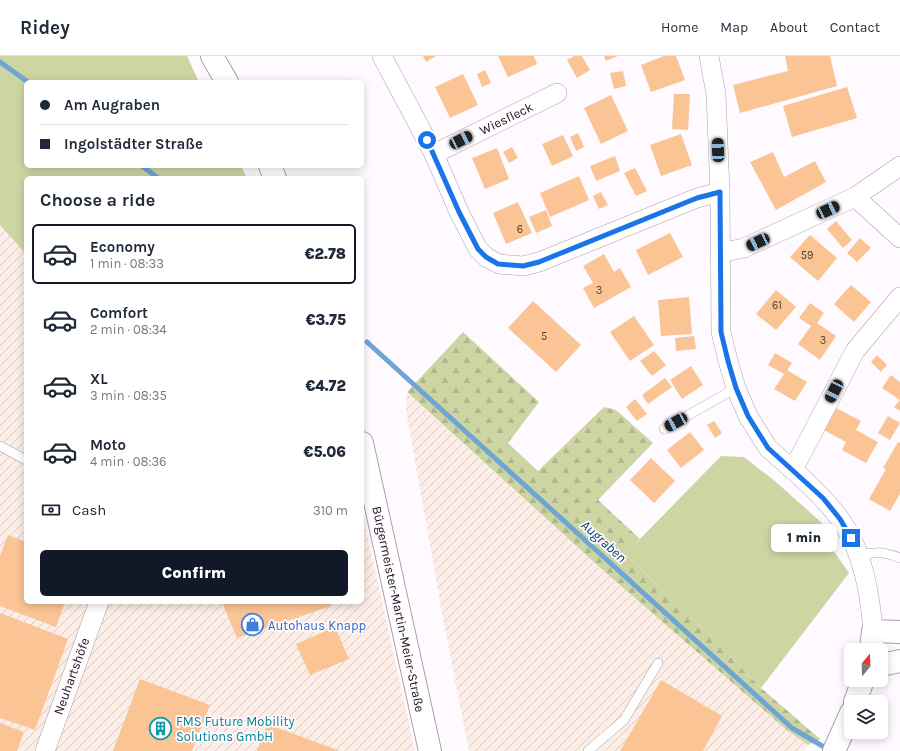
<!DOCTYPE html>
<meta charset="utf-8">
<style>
:root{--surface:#fff;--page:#f2f2f3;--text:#1f2937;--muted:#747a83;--line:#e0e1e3;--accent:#111827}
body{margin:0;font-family:Karla,sans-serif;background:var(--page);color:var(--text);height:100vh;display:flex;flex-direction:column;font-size:15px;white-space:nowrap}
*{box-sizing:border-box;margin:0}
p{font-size:13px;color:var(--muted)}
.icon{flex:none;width:22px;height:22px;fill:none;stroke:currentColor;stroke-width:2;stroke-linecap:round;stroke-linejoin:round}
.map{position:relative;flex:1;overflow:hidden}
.details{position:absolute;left:24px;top:120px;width:340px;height:428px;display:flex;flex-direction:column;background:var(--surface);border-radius:6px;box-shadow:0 2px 10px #0003}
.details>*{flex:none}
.hud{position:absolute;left:24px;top:24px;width:340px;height:88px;border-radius:6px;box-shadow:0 2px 10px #0003;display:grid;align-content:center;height:88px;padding:0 16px;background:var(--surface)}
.needle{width:26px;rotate:19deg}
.tools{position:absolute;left:844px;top:587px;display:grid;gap:8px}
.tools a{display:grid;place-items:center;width:44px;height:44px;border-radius:6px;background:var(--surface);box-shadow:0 2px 10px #0003;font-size:20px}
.end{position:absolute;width:18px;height:18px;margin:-9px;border:5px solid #1a73e8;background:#fff;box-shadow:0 0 0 2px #fff}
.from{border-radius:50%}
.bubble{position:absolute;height:28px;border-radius:6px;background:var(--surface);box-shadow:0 2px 10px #0003;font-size:13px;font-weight:800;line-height:28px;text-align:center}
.car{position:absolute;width:12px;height:24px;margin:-12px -6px;border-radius:5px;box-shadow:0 0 3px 1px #0007;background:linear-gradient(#222 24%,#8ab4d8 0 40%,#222 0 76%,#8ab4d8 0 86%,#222 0)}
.hud b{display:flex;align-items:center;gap:14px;height:38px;font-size:15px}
.hud b+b{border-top:1px solid var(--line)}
.hud i{width:10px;height:10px;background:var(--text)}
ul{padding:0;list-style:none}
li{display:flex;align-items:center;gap:12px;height:60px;margin:0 8px 6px;padding:0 8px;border:2px solid transparent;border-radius:6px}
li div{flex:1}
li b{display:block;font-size:15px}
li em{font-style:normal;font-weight:800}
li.current{border-color:var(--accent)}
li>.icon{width:36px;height:36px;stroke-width:1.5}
h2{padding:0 16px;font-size:18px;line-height:48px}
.pay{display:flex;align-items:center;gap:10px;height:44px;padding:0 16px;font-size:15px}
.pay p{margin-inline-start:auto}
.primary-button{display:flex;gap:8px;margin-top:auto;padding:8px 16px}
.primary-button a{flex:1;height:46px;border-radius:6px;background:var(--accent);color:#fff;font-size:16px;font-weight:800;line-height:46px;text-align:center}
header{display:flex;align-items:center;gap:24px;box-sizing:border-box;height:56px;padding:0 20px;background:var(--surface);border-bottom:1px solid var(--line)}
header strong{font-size:19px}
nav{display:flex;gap:22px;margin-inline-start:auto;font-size:14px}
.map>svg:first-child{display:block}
.industrial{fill:url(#industrial-furrows)}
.grass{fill:#cdd6a3}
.forest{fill:url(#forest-firs)}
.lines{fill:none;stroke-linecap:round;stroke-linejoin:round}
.stream{stroke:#70a5d3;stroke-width:5}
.building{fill:#fac494}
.service-casing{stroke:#ac9fac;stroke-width:10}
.minor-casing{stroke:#ac9fac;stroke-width:20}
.tertiary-casing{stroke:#ac9fac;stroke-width:24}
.service{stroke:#fff;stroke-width:9}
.minor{stroke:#fff;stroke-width:19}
.tertiary{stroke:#fff;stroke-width:22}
.route{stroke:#1a73e8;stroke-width:5}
.labels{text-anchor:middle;stroke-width:3.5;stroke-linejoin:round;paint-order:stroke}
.number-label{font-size:11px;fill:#503f37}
.street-label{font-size:13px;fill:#181318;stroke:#fffaff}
.shop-label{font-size:13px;fill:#366cbe;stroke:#fffaff;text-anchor:start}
.culture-label{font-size:13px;fill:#0d838f;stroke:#fffaff;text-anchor:start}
.water-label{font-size:14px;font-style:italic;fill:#00436e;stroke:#fffaff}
</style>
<header>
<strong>Ridey</strong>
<nav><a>Home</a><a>Map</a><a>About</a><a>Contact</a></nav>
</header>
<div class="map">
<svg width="900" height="695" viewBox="0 0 900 695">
<defs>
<pattern id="industrial-furrows" width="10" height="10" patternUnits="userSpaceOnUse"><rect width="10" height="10" fill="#fceee7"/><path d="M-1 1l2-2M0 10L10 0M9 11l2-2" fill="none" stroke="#d7cbc5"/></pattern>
<pattern id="forest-firs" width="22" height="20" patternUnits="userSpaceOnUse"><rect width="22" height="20" fill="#cdd6a3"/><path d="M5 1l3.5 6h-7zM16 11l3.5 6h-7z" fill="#afb78c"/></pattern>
</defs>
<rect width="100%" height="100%" fill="#fffaff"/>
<g class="industrial">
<polygon points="0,169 26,198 26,546 362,546 362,455 415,695 0,695"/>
<polygon points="407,337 605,516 788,675 808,689 804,695 469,695 442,557 406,354"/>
</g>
<g class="grass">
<polygon points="0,0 187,0 199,26 26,26 26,110 241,110 247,122 26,122 26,198 0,169"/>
<polygon points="721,400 744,401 776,426 822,467 822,478 849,517 761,632 710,579 626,499 640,483"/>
</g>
<polygon class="forest" points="463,276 539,346 508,387 538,415 604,351 616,354 653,387 598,444 640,483 626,499 710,579 761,632 820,683 808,689 788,675 605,516 407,336"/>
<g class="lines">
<g class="stream">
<polyline points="0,6 28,26"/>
<polyline points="142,110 158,122"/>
<polyline points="367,286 792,672 829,694"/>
</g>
</g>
<g class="building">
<polygon points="423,0 436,0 426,6"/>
<polygon points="498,0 534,0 537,8 508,21"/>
<polygon points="574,0 582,0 590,14 577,22 567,4"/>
<polygon points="604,0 618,0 606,5"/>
<polygon points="664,0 676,0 685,24 651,36 641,9"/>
<polygon points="785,0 830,0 837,30 740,57 733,29 788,15"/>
<polygon points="485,14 491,27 482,31 477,18"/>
<polygon points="623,15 626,30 614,33 610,17"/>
<polygon points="463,18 478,49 450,62 435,31"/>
<polygon points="847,31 857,62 792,81 783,50"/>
<polygon points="674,38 690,38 688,74 672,73"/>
<polygon points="611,39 628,75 601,88 584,52"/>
<polygon points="578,77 584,91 576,95 570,81"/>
<polygon points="681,78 692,109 661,120 650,89"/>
<polygon points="563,79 573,100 552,110 542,88"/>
<polygon points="512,91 518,102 509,107 503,96"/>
<polygon points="497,92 509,123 485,133 472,102"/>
<polygon points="773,96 784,121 815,105 826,126 776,154 750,106"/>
<polygon points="615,100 620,115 596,125 590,110"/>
<polygon points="635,112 647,135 636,140 624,117"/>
<polygon points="579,120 589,144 550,161 540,137"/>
<polygon points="601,136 608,149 599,153 593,140"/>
<polygon points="518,146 532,177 506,188 493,157"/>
<polygon points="546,154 552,170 536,177 529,161"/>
<polygon points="836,165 852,184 843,192 827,173"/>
<polygon points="670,177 683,201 648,219 636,194"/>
<polygon points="810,179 837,202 818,225 790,201"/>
<polygon points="860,182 871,192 857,206 847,197"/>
<polygon points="604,198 614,216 620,212 631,231 594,252 583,232 593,227 583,210"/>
<polygon points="851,229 871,246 854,266 834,248"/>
<polygon points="776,234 796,251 776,274 756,258"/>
<polygon points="689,241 692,278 661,280 658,244"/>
<polygon points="533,245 581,289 556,316 508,272"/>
<polygon points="810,247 824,257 817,267 836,280 820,304 798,288 811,270 799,262"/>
<polygon points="634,260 654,289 630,305 610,276"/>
<polygon points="694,280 696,293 676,295 675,282"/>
<polygon points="654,295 666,309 652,320 640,305"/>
<polygon points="775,297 792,307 787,314 807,326 795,345 774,333 784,318 768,309"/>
<polygon points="877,299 887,309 881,316 871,306"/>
<polygon points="691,310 703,329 682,343 670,324"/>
<polygon points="891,319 900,326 900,355 894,351 900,344 882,332"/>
<polygon points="665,322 672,331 648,348 642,339"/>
<polygon points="635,343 647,358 637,365 626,351"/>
<polygon points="834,351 861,365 856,374 878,386 866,407 842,394 846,386 822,373"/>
<polygon points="888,360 900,367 890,384 878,377"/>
<polygon points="714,365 722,377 715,382 707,369"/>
<polygon points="690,376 704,394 681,412 667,394"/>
<polygon points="898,386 900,387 900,438 890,455 869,443 886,413 883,412"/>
<polygon points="651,402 675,425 654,447 630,424"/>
<polygon points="8,479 26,486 26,546 65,546 56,571 0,550 0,500"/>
<polygon points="222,546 330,546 331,550 237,582"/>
<polygon points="0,557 68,583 35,674 0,662"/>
<polygon points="335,571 349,603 310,619 296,588"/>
<polygon points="140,623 210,649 192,695 113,695"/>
<polygon points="661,624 722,660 703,695 620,695"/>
<polygon points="0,667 24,676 17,695 0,695"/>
<polygon points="267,668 340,695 257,695"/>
</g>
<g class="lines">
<defs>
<g id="service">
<polyline points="664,373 736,332"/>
<polyline points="0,390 26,404"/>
<path d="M858,499C877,496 883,495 900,502"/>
<polyline points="588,695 624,664 658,607"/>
</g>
<g id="minor">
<polyline points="382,0 434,98 459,156 478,193 486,201 499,208 523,210 539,206 697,142 720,136"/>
<path d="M709,0L716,38L720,136L721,276L728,305L736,332L748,360L768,392C793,414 820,436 840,463C863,495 870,537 873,575"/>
<polyline points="434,98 557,37"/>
<polyline points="855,141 900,182"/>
<polyline points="720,197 744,192 855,141 900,110"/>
<polyline points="793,414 855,295 900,241"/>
<polyline points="45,695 99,546"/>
</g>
<g id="tertiary">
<polyline points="212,0 227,26"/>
<polyline points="270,110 275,122"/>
<polyline points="362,387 430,695"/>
<polyline points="871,594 873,575 900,576"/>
<polyline points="881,609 900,605"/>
<polyline points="855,646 863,624"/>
<polyline points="834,695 851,657"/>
</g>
</defs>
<use href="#service" class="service-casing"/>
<use href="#minor" class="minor-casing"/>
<use href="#tertiary" class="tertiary-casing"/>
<use href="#service" class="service"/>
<use href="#minor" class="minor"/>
<use href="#tertiary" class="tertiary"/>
</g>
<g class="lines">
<polyline class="route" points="427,84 459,156 478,193 486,201 498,208 523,210 539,206 697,142 720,136 721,276 728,305 736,332 748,360 768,392 823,442 840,463 851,482"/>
</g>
<defs>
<symbol id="shop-ring" viewBox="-11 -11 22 22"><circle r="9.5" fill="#fffaff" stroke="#3f7fe0" stroke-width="1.5"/><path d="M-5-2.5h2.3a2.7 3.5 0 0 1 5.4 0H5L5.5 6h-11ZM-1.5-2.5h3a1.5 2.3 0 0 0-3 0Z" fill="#3f7fe0"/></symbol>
<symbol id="building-ring" viewBox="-11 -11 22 22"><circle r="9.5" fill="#fffaff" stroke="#0f9aa8" stroke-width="1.5"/><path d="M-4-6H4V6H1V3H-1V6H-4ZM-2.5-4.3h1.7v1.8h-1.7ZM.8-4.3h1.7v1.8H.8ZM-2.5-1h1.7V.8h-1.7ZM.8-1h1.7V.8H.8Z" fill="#0f9aa8"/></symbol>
</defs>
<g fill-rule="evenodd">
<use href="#shop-ring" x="240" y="556" width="25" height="25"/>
<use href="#building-ring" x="148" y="660" width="25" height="25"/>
</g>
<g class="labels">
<g class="number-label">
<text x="520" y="177">6</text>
<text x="807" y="203">59</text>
<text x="599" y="238">3</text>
<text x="777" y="253">61</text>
<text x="544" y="284">5</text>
<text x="823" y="288">3</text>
</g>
<g class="street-label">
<text transform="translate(506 62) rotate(-26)" y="5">Wiesfleck</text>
<text transform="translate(399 553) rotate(78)" y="5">Bürgermeister-Martin-Meier-Straße</text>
<text transform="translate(71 620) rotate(-70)" y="5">Neuhartshöfe</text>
</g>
<g class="shop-label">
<text x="268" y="574">Autohaus Knapp</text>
</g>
<g class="culture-label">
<text x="176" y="670">FMS Future Mobility<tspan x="176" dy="15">Solutions GmbH</tspan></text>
</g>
<g class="water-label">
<text transform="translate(604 485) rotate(42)" y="5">Augraben</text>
</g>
</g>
</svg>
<div class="tools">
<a><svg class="needle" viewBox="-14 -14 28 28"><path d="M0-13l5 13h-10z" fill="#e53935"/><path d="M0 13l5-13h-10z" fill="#747a83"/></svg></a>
<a><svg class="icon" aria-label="layers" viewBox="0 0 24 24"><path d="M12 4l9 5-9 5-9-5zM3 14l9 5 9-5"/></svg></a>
</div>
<i class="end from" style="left:427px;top:84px"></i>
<i class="end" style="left:851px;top:482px"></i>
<div class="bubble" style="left:771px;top:468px;width:66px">1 min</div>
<i class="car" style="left:461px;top:84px;rotate:63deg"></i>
<i class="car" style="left:718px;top:94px;rotate:358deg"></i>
<i class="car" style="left:828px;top:154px;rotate:65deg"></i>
<i class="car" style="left:758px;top:186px;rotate:245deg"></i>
<i class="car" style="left:834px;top:335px;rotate:207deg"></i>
<i class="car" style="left:676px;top:366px;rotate:241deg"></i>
<div class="hud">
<b><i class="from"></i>Am Augraben</b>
<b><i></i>Ingolstädter Straße</b>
</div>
<section class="details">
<h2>Choose a ride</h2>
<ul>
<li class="current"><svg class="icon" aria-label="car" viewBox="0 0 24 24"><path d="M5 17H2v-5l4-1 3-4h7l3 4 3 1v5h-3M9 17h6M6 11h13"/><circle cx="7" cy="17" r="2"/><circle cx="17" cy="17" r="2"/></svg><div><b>Economy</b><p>1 min · 08:33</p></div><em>€2.78</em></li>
<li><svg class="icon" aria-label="car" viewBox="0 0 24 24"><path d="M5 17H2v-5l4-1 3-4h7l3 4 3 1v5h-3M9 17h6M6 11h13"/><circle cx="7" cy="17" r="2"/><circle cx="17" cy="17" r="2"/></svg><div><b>Comfort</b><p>2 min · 08:34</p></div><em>€3.75</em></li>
<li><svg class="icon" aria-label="car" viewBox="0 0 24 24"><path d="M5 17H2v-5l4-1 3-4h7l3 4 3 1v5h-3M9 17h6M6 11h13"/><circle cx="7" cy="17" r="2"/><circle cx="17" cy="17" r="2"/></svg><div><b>XL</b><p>3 min · 08:35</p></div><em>€4.72</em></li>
<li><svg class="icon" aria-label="car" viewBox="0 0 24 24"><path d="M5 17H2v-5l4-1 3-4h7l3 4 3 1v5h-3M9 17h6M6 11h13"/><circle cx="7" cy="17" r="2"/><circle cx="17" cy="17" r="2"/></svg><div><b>Moto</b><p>4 min · 08:36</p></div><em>€5.06</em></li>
</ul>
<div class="pay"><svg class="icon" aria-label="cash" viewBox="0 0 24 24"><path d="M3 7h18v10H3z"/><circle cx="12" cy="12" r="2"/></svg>Cash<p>310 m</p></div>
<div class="primary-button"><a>Confirm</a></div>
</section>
</div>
